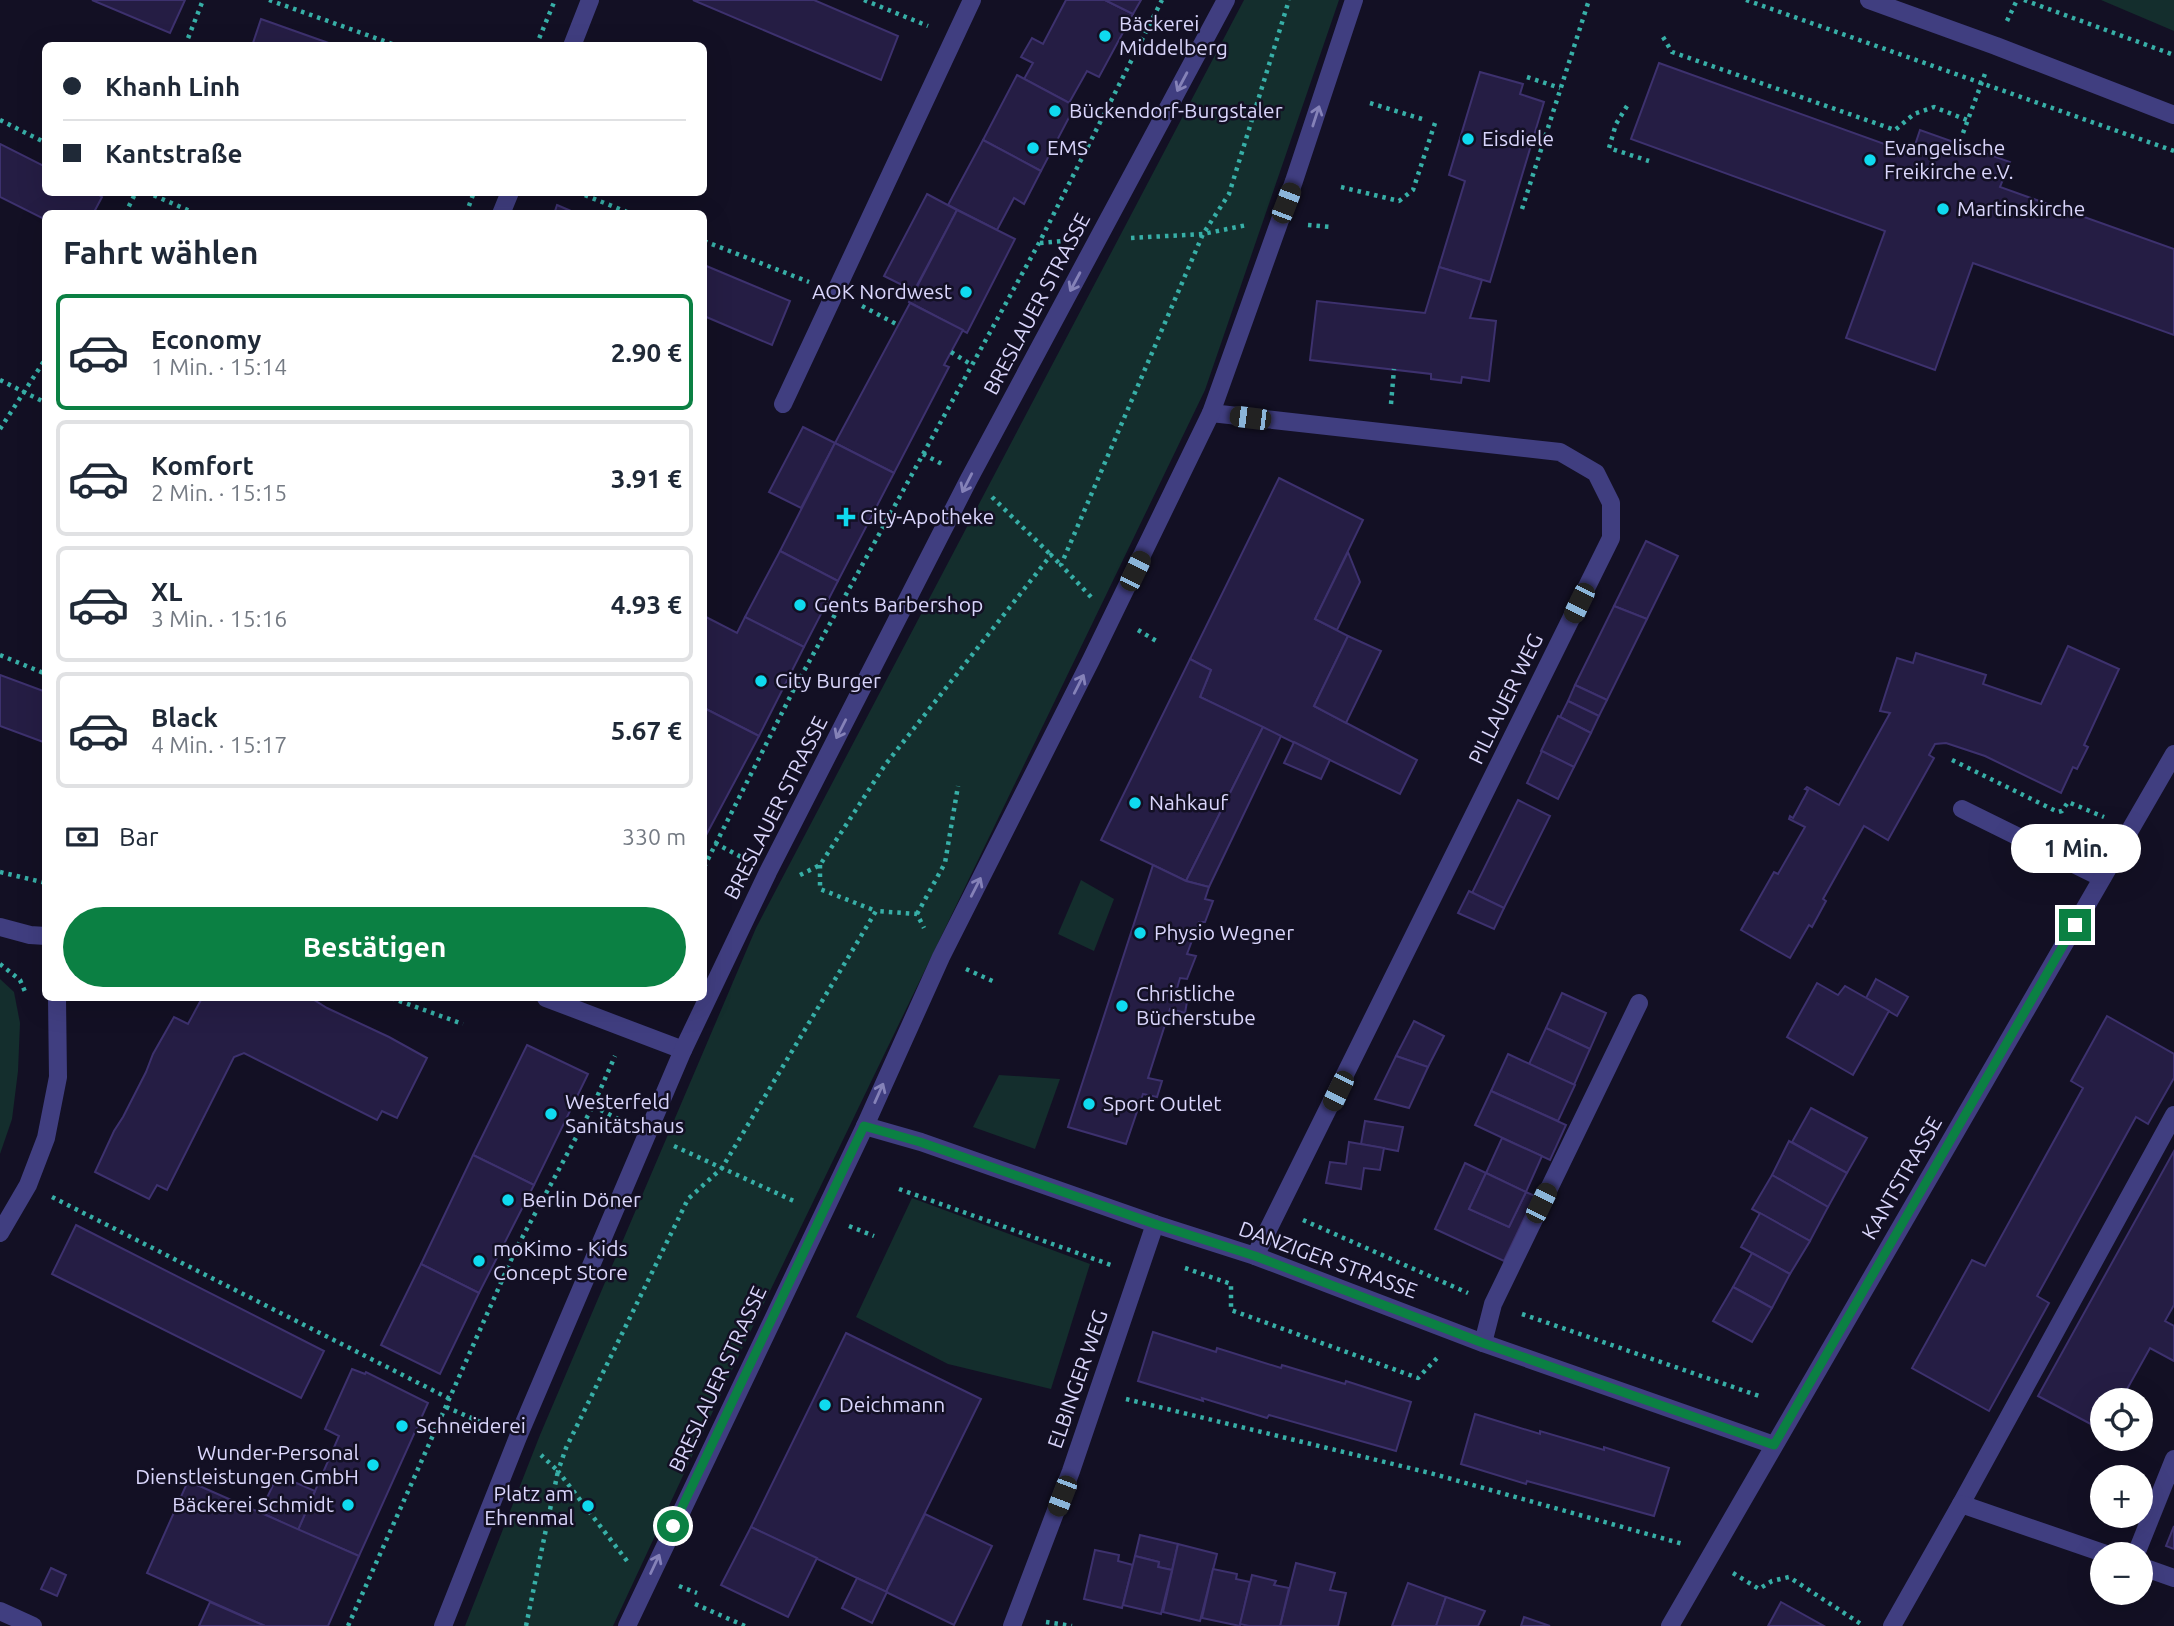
<!DOCTYPE html>
<html lang="de">
<meta charset="utf-8">
<style>
:root{--surface:#fff;--page:#f6f6f7;--text:#1f2937;--muted:#747a83;--line:#e0e1e3;--accent:#0b8043}
body{margin:0;font-family:Ubuntu,sans-serif;background:var(--page);color:var(--text);height:100vh;display:flex;flex-direction:column;font-size:26px;white-space:nowrap}
*{box-sizing:border-box;margin:0}
p{font-size:23px;color:var(--muted)}
.icon{flex:none;width:38px;height:38px;fill:none;stroke:currentColor;stroke-width:2;stroke-linecap:round;stroke-linejoin:round}
.map{position:relative;flex:1;overflow:hidden}
.details{position:absolute;left:42px;top:210px;width:665px;height:791px;display:flex;flex-direction:column;background:var(--surface);border-radius:10px;box-shadow:0 7px 28px #0002}
.details>*{flex:none}
.hud{position:absolute;left:42px;top:42px;width:665px;height:154px;border-radius:10px;box-shadow:0 7px 28px #0002;display:grid;align-content:center;height:154px;padding:0 21px;background:var(--surface)}
.buttons{position:absolute;left:2090px;top:1388px;display:grid;gap:14px}
.buttons a{display:grid;place-items:center;width:63px;height:63px;border-radius:50%;background:var(--surface);box-shadow:0 7px 28px #0002;font-size:35px}
.end{position:absolute;width:32px;height:32px;margin:-16px;border:9px solid #0b8043;background:#fff;box-shadow:0 0 0 4px #fff}
.from{border-radius:50%}
.bubble{position:absolute;height:49px;border-radius:24px;background:var(--surface);box-shadow:0 7px 28px #0002;font-size:23px;font-weight:600;line-height:49px;text-align:center}
.car{position:absolute;width:21px;height:42px;margin:-21px -10px;border-radius:9px;box-shadow:0 0 5px 2px #0007;background:linear-gradient(#222 24%,#8ab4d8 0 40%,#222 0 76%,#8ab4d8 0 86%,#222 0)}
.hud b{display:flex;align-items:center;gap:24px;height:66px;font-size:26px}
.hud b+b{border-top:2px solid var(--line)}
.hud i{width:18px;height:18px;background:var(--text)}
ul{padding:0;list-style:none}
li{display:flex;align-items:center;gap:21px;height:116px;margin:0 14px 10px;padding:0 7px;border:4px solid var(--line);border-radius:10px}
li div{flex:1}
li b{display:block;font-size:26px}
li em{font-style:normal;font-weight:600}
li.active{border-color:var(--accent)}
li>.icon{width:63px;height:63px;stroke-width:1.5}
h2{padding:0 21px;font-size:32px;line-height:84px}
.pay{display:flex;align-items:center;gap:18px;height:77px;padding:0 21px;font-size:26px}
.pay p{margin-inline-start:auto}
.button{display:flex;gap:14px;margin-top:auto;padding:14px 21px}
.button a{flex:1;height:80px;border-radius:42px;background:var(--accent);color:#fff;font-size:28px;font-weight:600;line-height:80px;text-align:center}
.map>svg:first-child{display:block}
.green{fill:#142e2d}
.building{fill:#251d44;stroke:#3d316e;stroke-width:2}
.lines{fill:none;stroke-linecap:round;stroke-linejoin:round}
.path{stroke:#37afa7;stroke-width:4.5;stroke-dasharray:3.5 5;stroke-linecap:butt}
.lane{stroke:#403e80;stroke-width:18}
.street{stroke:#403e80;stroke-width:18}
.oneway{stroke:#8582b8}
.route{stroke:#0b8043;stroke-width:9}
.poi-dot{fill:#0fdaef;stroke:#131024;stroke-width:2.5}
.labels{text-anchor:middle;stroke-width:5;stroke-linejoin:round;paint-order:stroke}
.poi-label{font-size:21px;fill:#dad6fc;stroke:#131024;text-anchor:start}
.street-label{font-size:21px;fill:#dad6fc;stroke:#131024}
</style>
<div class="map">
<svg width="2174" height="1626" viewBox="0 0 2174 1626">
<rect width="100%" height="100%" fill="#131024"/>
<g class="green">
<polygon points="1244,0 1339,0 1205,390 742,1349 613,1626 465,1626 540,1435 756,928"/>
<polygon points="2101,0 2174,0 2174,31"/>
<polygon points="1081,880 1114,899 1094,951 1058,934"/>
<polygon points="0,979 14,992 20,1023 18,1071 12,1119 0,1154"/>
<polygon points="999,1075 1060,1079 1035,1149 973,1127"/>
<polygon points="912,1198 1090,1264 1051,1389 948,1364 856,1317"/>
</g>
<g class="building">
<polygon points="92,0 185,0 170,33"/>
<polygon points="693,0 814,0 898,36 881,80"/>
<polygon points="1066,0 1105,0 1133,14 1099,77 1087,71 1069,103 1024,79 1033,63 1021,57 1032,38 1043,44"/>
<polygon points="1105,0 1141,0 1133,14"/>
<polygon points="261,19 337,46 252,46"/>
<polygon points="1659,63 1912,154 1920,130 2010,162 2000,187 2174,249 2174,335 1973,263 1935,370 1846,338 1885,231 1631,139"/>
<polygon points="1480,72 1523,84 1520,94 1544,102 1490,282 1439,267 1465,181 1449,175"/>
<polygon points="1017,75 1075,106 1041,171 983,140"/>
<polygon points="983,140 1041,171 1024,204 1014,198 997,230 948,205"/>
<polygon points="0,144 46,167 46,192 94,192 102,197 93,214 46,214 46,220 0,197"/>
<polygon points="927,194 957,210 914,291 884,276"/>
<polygon points="557,205 578,214 554,214"/>
<polygon points="957,210 1015,239 967,333 909,302"/>
<polygon points="704,265 790,301 772,345 704,316"/>
<polygon points="1439,267 1482,280 1470,318 1496,321 1489,381 1462,377 1461,383 1431,379 1431,374 1310,360 1317,301 1425,313"/>
<polygon points="910,303 963,330 944,365 949,367 894,473 835,443"/>
<polygon points="803,427 835,443 801,508 769,492"/>
<polygon points="835,443 894,473 838,581 780,551"/>
<polygon points="1279,478 1363,520 1315,619 1348,636 1314,706 1417,760 1400,794 1200,697 1211,670 1190,659"/>
<polygon points="1646,541 1678,556 1647,619 1614,606"/>
<polygon points="780,551 838,581 804,647 745,617"/>
<polygon points="1348,552 1360,582 1337,630 1315,619"/>
<polygon points="1614,606 1647,619 1607,700 1575,685"/>
<polygon points="704,616 737,633 745,617 804,647 759,736 704,708"/>
<polygon points="1348,636 1381,651 1346,723 1314,706"/>
<polygon points="2068,646 2119,669 2084,745 2088,747 2077,769 2073,767 2061,793 1985,756 1946,743 1935,744 1929,755 1934,758 1888,840 1864,826 1823,899 1826,901 1812,927 1809,925 1790,958 1741,930 1774,872 1778,874 1805,827 1789,819 1790,816 1793,818 1808,790 1805,789 1807,787 1839,805 1890,713 1880,711 1897,658 1913,663 1916,653 1986,675 1983,684 2041,704"/>
<polygon points="1190,659 1211,670 1200,697 1263,727 1186,881 1101,840"/>
<polygon points="0,675 46,692 46,743 0,726"/>
<polygon points="1575,685 1607,700 1599,716 1568,701"/>
<polygon points="1568,701 1599,716 1591,733 1560,717"/>
<polygon points="704,708 759,736 704,839"/>
<polygon points="1558,716 1591,733 1574,767 1541,751"/>
<polygon points="1263,727 1281,736 1209,887 1186,881"/>
<polygon points="1294,742 1330,760 1321,779 1284,763"/>
<polygon points="1542,751 1574,767 1558,799 1527,783"/>
<polygon points="1518,800 1550,816 1504,908 1472,893"/>
<polygon points="1153,865 1186,881 1209,887 1205,899 1213,901 1205,922 1199,922 1187,954 1196,956 1187,979 1180,978 1176,992 1188,996 1185,1013 1170,1009 1148,1078 1162,1081 1157,1097 1143,1094 1126,1144 1068,1127"/>
<polygon points="1469,891 1504,908 1494,929 1458,913"/>
<polygon points="1876,979 1908,997 1897,1016 1866,998"/>
<polygon points="1817,983 1838,995 1845,986 1889,1011 1853,1075 1787,1037"/>
<polygon points="1562,993 1606,1013 1590,1049 1546,1028"/>
<polygon points="202,998 257,998 262,1000 264,998 311,998 327,1008 389,1037 427,1058 397,1118 382,1111 377,1120 244,1053 234,1057 167,1190 157,1185 149,1199 95,1172 114,1131 123,1117 146,1072 153,1054 174,1017 188,1024"/>
<polygon points="2107,1016 2174,1054 2174,1078 2148,1124 2136,1117 2037,1296 2049,1303 1989,1411 1912,1368 1972,1260 1985,1266 2083,1088 2071,1081"/>
<polygon points="1414,1021 1444,1036 1428,1067 1396,1056"/>
<polygon points="1546,1028 1590,1049 1574,1085 1529,1064"/>
<polygon points="527,1045 588,1074 534,1185 473,1155"/>
<polygon points="1508,1054 1575,1085 1558,1121 1491,1091"/>
<polygon points="1396,1056 1428,1067 1409,1108 1375,1099"/>
<polygon points="1491,1091 1566,1125 1550,1160 1475,1125"/>
<polygon points="1811,1108 1867,1138 1847,1173 1792,1142"/>
<polygon points="1365,1121 1403,1127 1398,1151 1361,1144"/>
<polygon points="1502,1138 1542,1156 1526,1192 1486,1173"/>
<polygon points="1789,1141 1847,1173 1828,1207 1772,1175"/>
<polygon points="1349,1142 1384,1148 1380,1170 1364,1168 1361,1189 1326,1183 1330,1162 1346,1164"/>
<polygon points="2174,1151 2174,1305 2165,1321 2174,1326 2174,1361 2150,1348 2121,1400 2102,1400 2102,1430 2038,1396"/>
<polygon points="473,1155 534,1185 479,1293 421,1264"/>
<polygon points="1465,1163 1486,1173 1469,1209 1509,1227 1526,1192 1535,1196 1504,1261 1435,1229"/>
<polygon points="1486,1173 1526,1192 1509,1227 1469,1209"/>
<polygon points="1772,1175 1828,1207 1810,1241 1752,1209"/>
<polygon points="1760,1213 1810,1241 1790,1274 1741,1247"/>
<polygon points="76,1225 324,1351 301,1398 52,1274"/>
<polygon points="1752,1253 1790,1274 1772,1308 1733,1287"/>
<polygon points="421,1264 479,1293 440,1374 381,1345"/>
<polygon points="1733,1287 1772,1308 1752,1342 1713,1321"/>
<polygon points="1153,1332 1216,1352 1217,1348 1281,1368 1282,1365 1345,1384 1346,1381 1411,1402 1396,1451 1269,1415 1267,1418 1202,1398 1203,1401 1138,1381"/>
<polygon points="846,1333 981,1399 886,1592 751,1527"/>
<polygon points="352,1369 365,1374 366,1372 428,1403 359,1556 298,1530 339,1436 325,1429"/>
<polygon points="1475,1414 1540,1434 1540,1431 1604,1450 1604,1447 1669,1468 1654,1516 1527,1481 1526,1484 1461,1464"/>
<polygon points="278,1475 315,1491 298,1530 260,1512"/>
<polygon points="188,1481 359,1556 328,1626 265,1626 147,1573"/>
<polygon points="925,1514 992,1546 954,1625 886,1592"/>
<polygon points="2174,1526 2174,1549 2166,1546"/>
<polygon points="751,1527 817,1558 788,1617 721,1585"/>
<polygon points="1140,1535 1178,1544 1172,1570 1158,1567 1159,1562 1135,1556"/>
<polygon points="1178,1544 1217,1554 1200,1621 1163,1612"/>
<polygon points="1095,1550 1119,1555 1118,1561 1133,1565 1122,1608 1084,1599"/>
<polygon points="1135,1556 1159,1562 1158,1567 1172,1570 1161,1614 1123,1605"/>
<polygon points="1296,1563 1335,1573 1330,1590 1346,1593 1338,1626 1280,1626"/>
<polygon points="51,1568 66,1575 57,1596 41,1589"/>
<polygon points="1213,1569 1237,1574 1236,1579 1250,1582 1240,1626 1202,1618"/>
<polygon points="1252,1575 1276,1581 1274,1585 1289,1588 1280,1626 1249,1626 1240,1624"/>
<polygon points="857,1578 887,1592 872,1623 842,1608"/>
<polygon points="1408,1583 1446,1597 1436,1626 1392,1626"/>
<polygon points="1446,1597 1485,1611 1478,1626 1436,1626"/>
<polygon points="210,1602 265,1626 199,1626"/>
<polygon points="1781,1602 1824,1626 1768,1626"/>
<polygon points="1524,1617 1550,1626 1521,1626"/>
</g>
<g class="lines">
<g class="path">
<polyline points="269,0 398,46"/>
<polyline points="864,0 928,26"/>
<polyline points="1746,0 2174,151"/>
<polyline points="2024,0 2174,55"/>
<polyline points="2007,21 2017,0"/>
<polyline points="1663,37 1672,52 1895,130 1914,114 1934,107 1967,120"/>
<polyline points="185,46 203,0"/>
<polyline points="536,46 555,0"/>
<polyline points="1527,77 1560,88"/>
<polyline points="1370,103 1422,119"/>
<polyline points="1627,106 1616,124 1609,148 1649,161"/>
<polyline points="0,120 46,143"/>
<polyline points="1963,133 1986,71"/>
<polyline points="1341,187 1399,201 1413,190 1435,123"/>
<polyline points="146,192 197,214"/>
<polyline points="577,192 632,214"/>
<polyline points="1522,209 1589,0"/>
<polyline points="125,214 136,192"/>
<polyline points="466,214 474,192"/>
<polyline points="1308,225 1330,227"/>
<polyline points="1131,238 1203,234 1247,225"/>
<polyline points="704,241 809,282"/>
<polyline points="1040,243 1062,241"/>
<polyline points="862,306 898,325"/>
<polyline points="951,352 972,365"/>
<polyline points="0,380 46,403"/>
<polyline points="1391,404 1394,369"/>
<polyline points="0,429 46,358"/>
<polyline points="923,454 944,465"/>
<polyline points="992,497 1051,555"/>
<polyline points="1091,597 1061,565 1203,234 1229,194 1289,0"/>
<polyline points="1138,630 1158,642"/>
<polyline points="0,655 46,674"/>
<polyline points="1952,760 2058,812 2062,811 2068,802 2104,817"/>
<polyline points="715,843 745,859"/>
<polyline points="820,865 820,889 876,911"/>
<polyline points="704,867 793,691 1039,243 1162,0"/>
<polyline points="0,872 46,883"/>
<polyline points="800,875 820,865 885,765 1051,555 1061,565"/>
<polyline points="917,914 945,863 958,786"/>
<polyline points="0,964 20,980 26,994"/>
<polyline points="966,969 997,983"/>
<polyline points="391,998 463,1024"/>
<polyline points="593,1106 622,1121"/>
<polyline points="674,1146 796,1202"/>
<polyline points="899,1189 1111,1265"/>
<polyline points="52,1197 450,1399"/>
<polyline points="1303,1220 1468,1293"/>
<polyline points="849,1226 874,1236"/>
<polyline points="1185,1268 1231,1284 1231,1310 1418,1378 1438,1357"/>
<polyline points="1522,1314 1762,1397"/>
<polyline points="1126,1399 1430,1473 1683,1544"/>
<polyline points="446,1407 492,1427"/>
<polyline points="627,1561 558,1471 566,1448 688,1199 722,1168 876,911 917,914 924,928"/>
<polyline points="1733,1573 1759,1589 1772,1581 1789,1577 1864,1626"/>
<polyline points="679,1586 697,1593"/>
<polyline points="695,1604 745,1626"/>
<polyline points="1046,1622 1072,1626"/>
<polyline points="348,1626 516,1249 593,1106 615,1056"/>
<polyline points="526,1626 558,1471 541,1455"/>
</g>
<g class="lane">
<polyline points="783,404 972,0"/>
<polyline points="1962,809 2102,878"/>
<polyline points="1483,1343 1493,1304 1639,1003"/>
<polyline points="1961,1504 2174,1115"/>
<polyline points="2136,1554 2174,1459"/>
<polyline points="2140,1566 2174,1578"/>
<polyline points="1892,1626 1961,1504 2106,1554"/>
</g>
<g class="street">
<polyline points="1869,0 1996,46 2174,115"/>
<polyline points="572,46 590,0"/>
<polyline points="501,214 510,192"/>
<polyline points="1211,413 1560,452 1596,473 1611,503 1611,538 1255,1256"/>
<polyline points="0,927 30,935 46,936"/>
<polyline points="546,998 683,1050"/>
<polyline points="865,1126 921,1142 1155,1224 1255,1256 1483,1343 1774,1445"/>
<polyline points="0,1233 28,1185 46,1138 58,1077 57,998"/>
<polyline points="0,1611 33,1626"/>
<polyline points="443,1626 518,1437 683,1050 768,872 969,479 1226,0"/>
<polyline points="627,1626 865,1126 941,957 1091,660 1211,413 1294,181 1354,0"/>
<polyline points="1012,1626 1071,1471 1155,1224"/>
<polyline points="1670,1626 2174,754"/>
</g>
</g>
<defs><path id="oneway-shaft" d="M-6 0H5M1.5-3L5.5 0L1.5 3" fill="none" stroke-width="1.6" stroke-linecap="round" stroke-linejoin="round" transform="scale(1.75)"/></defs>
<g class="oneway">
<use href="#oneway-shaft" transform="translate(1182 82) rotate(118)"/>
<use href="#oneway-shaft" transform="translate(1316 116) rotate(-72)"/>
<use href="#oneway-shaft" transform="translate(1075 282) rotate(118)"/>
<use href="#oneway-shaft" transform="translate(967 483) rotate(117)"/>
<use href="#oneway-shaft" transform="translate(1079 684) rotate(-63)"/>
<use href="#oneway-shaft" transform="translate(841 729) rotate(117)"/>
<use href="#oneway-shaft" transform="translate(976 887) rotate(-63)"/>
<use href="#oneway-shaft" transform="translate(879 1093) rotate(-66)"/>
<use href="#oneway-shaft" transform="translate(655 1564) rotate(-65)"/>
</g>
<g class="lines">
<polyline class="route" points="673,1526 864,1126 920,1142 1155,1224 1255,1256 1483,1343 1774,1445 2075,925"/>
</g>
<g class="poi-dot">
<circle cx="1105" cy="36" r="7"/>
<circle cx="1055" cy="111" r="7"/>
<circle cx="1468" cy="139" r="7"/>
<circle cx="1033" cy="148" r="7"/>
<circle cx="1870" cy="160" r="7"/>
<circle cx="1943" cy="209" r="7"/>
<circle cx="966" cy="292" r="7"/>
<path d="M842.5 506.5h7v7h7v7h-7v7h-7v-7h-7v-7h7z"/>
<circle cx="800" cy="605" r="7"/>
<circle cx="761" cy="681" r="7"/>
<circle cx="1135" cy="803" r="7"/>
<circle cx="1140" cy="933" r="7"/>
<circle cx="1122" cy="1006" r="7"/>
<circle cx="1089" cy="1104" r="7"/>
<circle cx="551" cy="1114" r="7"/>
<circle cx="508" cy="1200" r="7"/>
<circle cx="479" cy="1261" r="7"/>
<circle cx="825" cy="1405" r="7"/>
<circle cx="402" cy="1426" r="7"/>
<circle cx="373" cy="1465" r="7"/>
<circle cx="348" cy="1505" r="7"/>
<circle cx="588" cy="1506" r="7"/>
</g>
<g class="labels">
<g class="poi-label">
<text x="1119" y="31">Bäckerei<tspan x="1119" dy="24">Middelberg</tspan></text>
<text x="1069" y="118">Bückendorf-Burgstaler</text>
<text x="1482" y="146">Eisdiele</text>
<text x="1047" y="155">EMS</text>
<text x="1884" y="155">Evangelische<tspan x="1884" dy="24">Freikirche e.V.</tspan></text>
<text x="1957" y="216">Martinskirche</text>
<text x="952" y="299" text-anchor="end">AOK Nordwest</text>
<text x="860" y="524">City-Apotheke</text>
<text x="814" y="612">Gents Barbershop</text>
<text x="775" y="688">City Burger</text>
<text x="1149" y="810">Nahkauf</text>
<text x="1154" y="940">Physio Wegner</text>
<text x="1136" y="1001">Christliche<tspan x="1136" dy="24">Bücherstube</tspan></text>
<text x="565" y="1109">Westerfeld<tspan x="565" dy="24">Sanitätshaus</tspan></text>
<text x="1103" y="1111">Sport Outlet</text>
<text x="522" y="1207">Berlin Döner</text>
<text x="493" y="1256">moKimo - Kids<tspan x="493" dy="24">Concept Store</tspan></text>
<text x="839" y="1412">Deichmann</text>
<text x="416" y="1433">Schneiderei</text>
<text x="359" y="1460" text-anchor="end">Wunder-Personal<tspan x="359" dy="24">Dienstleistungen GmbH</tspan></text>
<text x="574" y="1501" text-anchor="end">Platz am<tspan x="574" dy="24">Ehrenmal</tspan></text>
<text x="334" y="1512" text-anchor="end">Bäckerei Schmidt</text>
</g>
<g class="street-label">
<text transform="translate(1037 304) rotate(-62)" y="7">BRESLAUER STRASSE</text>
<text transform="translate(1506 699) rotate(-64)" y="7">PILLAUER WEG</text>
<text transform="translate(776 808) rotate(-63)" y="7">BRESLAUER STRASSE</text>
<text transform="translate(1902 1178) rotate(-60)" y="7">KANTSTRASSE</text>
<text transform="translate(1328 1260) rotate(20)" y="7">DANZIGER STRASSE</text>
<text transform="translate(718 1379) rotate(-65)" y="7">BRESLAUER STRASSE</text>
<text transform="translate(1078 1379) rotate(-71)" y="7">ELBINGER WEG</text>
</g>
</g>
</svg>
<div class="buttons">
<a><svg class="icon" aria-label="locate" viewBox="0 0 24 24"><circle cx="12" cy="12" r="6"/><path d="M12 2v4M12 18v4M2 12h4M18 12h4"/></svg></a>
<a>+</a>
<a>−</a>
</div>
<i class="end from" style="left:673px;top:1526px"></i>
<i class="end" style="left:2075px;top:925px"></i>
<div class="bubble" style="left:2011px;top:824px;width:130px">1 Min.</div>
<i class="car" style="left:1286px;top:203px;rotate:21deg"></i>
<i class="car" style="left:1250px;top:418px;rotate:277deg"></i>
<i class="car" style="left:1135px;top:571px;rotate:26deg"></i>
<i class="car" style="left:1579px;top:603px;rotate:206deg"></i>
<i class="car" style="left:1338px;top:1091px;rotate:206deg"></i>
<i class="car" style="left:1541px;top:1203px;rotate:26deg"></i>
<i class="car" style="left:1062px;top:1496px;rotate:201deg"></i>
<div class="hud">
<b><i class="from"></i>Khanh Linh</b>
<b><i></i>Kantstraße</b>
</div>
<section class="details">
<h2>Fahrt wählen</h2>
<ul>
<li class="active"><svg class="icon" aria-label="car" viewBox="0 0 24 24"><path d="M5 17H2v-5l4-1 3-4h7l3 4 3 1v5h-3M9 17h6M6 11h13"/><circle cx="7" cy="17" r="2"/><circle cx="17" cy="17" r="2"/></svg><div><b>Economy</b><p>1 Min. · 15:14</p></div><em>2.90 €</em></li>
<li><svg class="icon" aria-label="car" viewBox="0 0 24 24"><path d="M5 17H2v-5l4-1 3-4h7l3 4 3 1v5h-3M9 17h6M6 11h13"/><circle cx="7" cy="17" r="2"/><circle cx="17" cy="17" r="2"/></svg><div><b>Komfort</b><p>2 Min. · 15:15</p></div><em>3.91 €</em></li>
<li><svg class="icon" aria-label="car" viewBox="0 0 24 24"><path d="M5 17H2v-5l4-1 3-4h7l3 4 3 1v5h-3M9 17h6M6 11h13"/><circle cx="7" cy="17" r="2"/><circle cx="17" cy="17" r="2"/></svg><div><b>XL</b><p>3 Min. · 15:16</p></div><em>4.93 €</em></li>
<li><svg class="icon" aria-label="car" viewBox="0 0 24 24"><path d="M5 17H2v-5l4-1 3-4h7l3 4 3 1v5h-3M9 17h6M6 11h13"/><circle cx="7" cy="17" r="2"/><circle cx="17" cy="17" r="2"/></svg><div><b>Black</b><p>4 Min. · 15:17</p></div><em>5.67 €</em></li>
</ul>
<div class="pay"><svg class="icon" aria-label="cash" viewBox="0 0 24 24"><path d="M3 7h18v10H3z"/><circle cx="12" cy="12" r="2"/></svg>Bar<p>330 m</p></div>
<div class="button"><a>Bestätigen</a></div>
</section>
</div>
